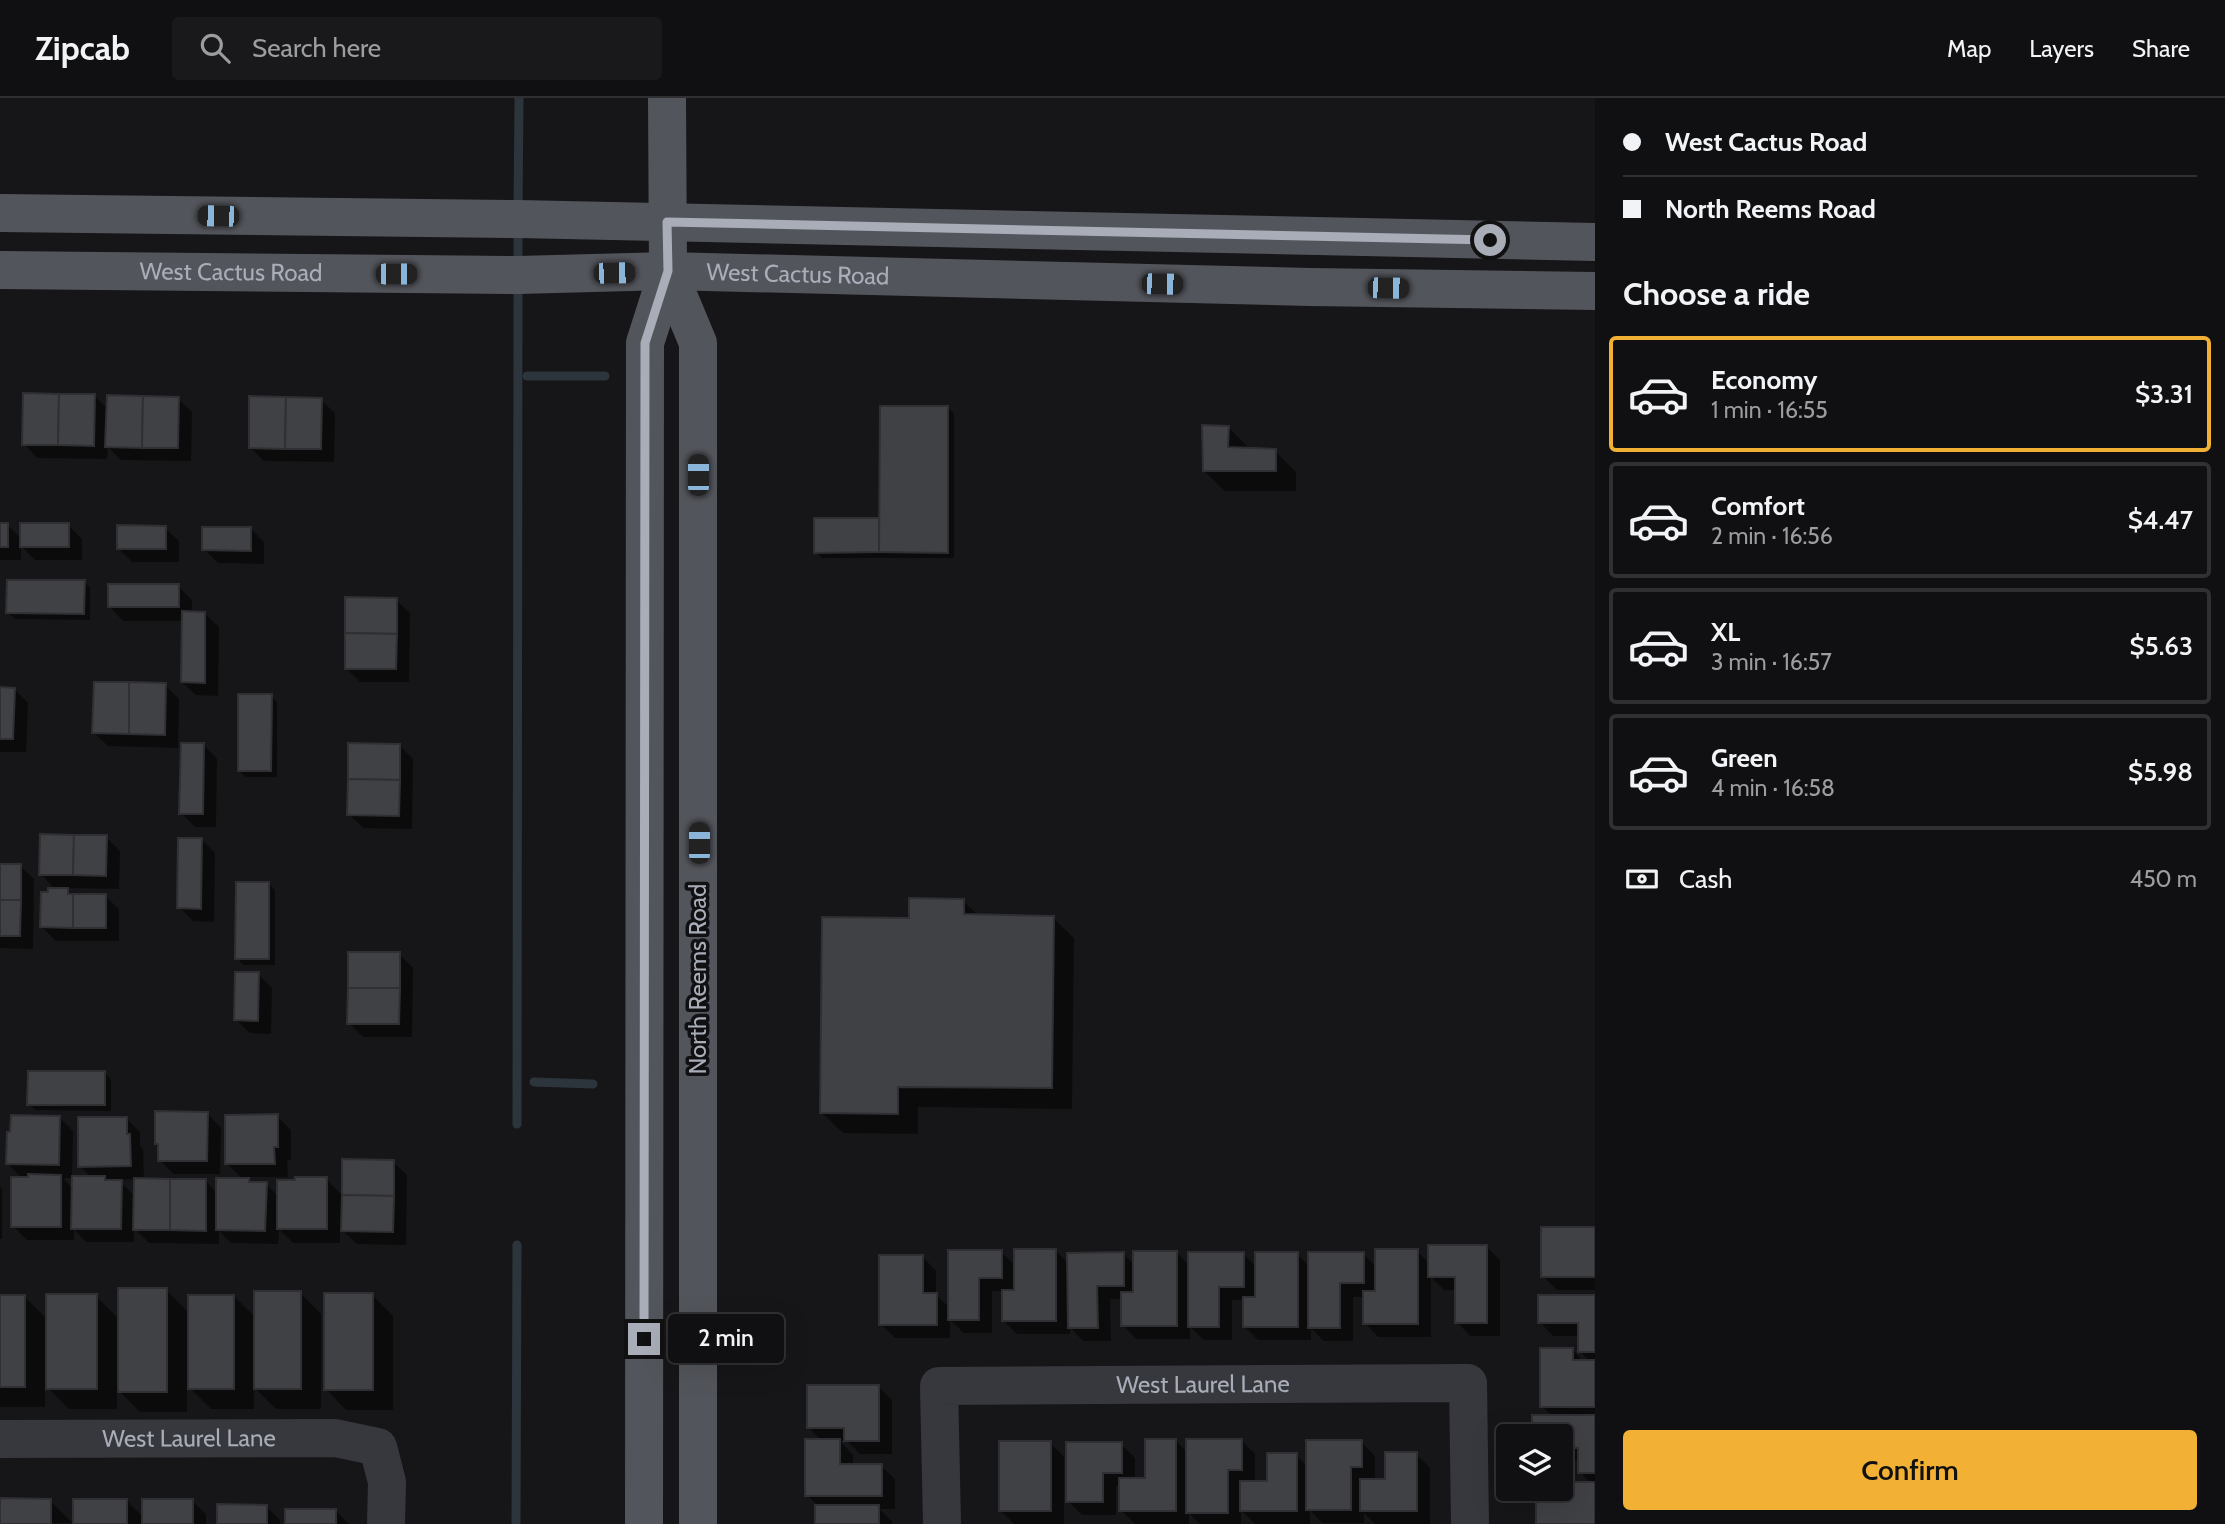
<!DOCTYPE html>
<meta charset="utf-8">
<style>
:root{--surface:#101012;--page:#19191b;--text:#f1f3f6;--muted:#9c9d9f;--line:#303032;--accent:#f2b134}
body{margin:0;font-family:Cabin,sans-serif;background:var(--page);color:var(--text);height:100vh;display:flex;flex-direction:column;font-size:26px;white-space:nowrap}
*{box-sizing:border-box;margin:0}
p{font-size:23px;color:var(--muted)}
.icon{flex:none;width:38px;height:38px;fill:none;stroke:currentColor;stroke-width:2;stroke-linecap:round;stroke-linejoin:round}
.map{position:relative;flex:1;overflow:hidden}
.side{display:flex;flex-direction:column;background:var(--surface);width:630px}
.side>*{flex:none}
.hud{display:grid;align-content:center;height:154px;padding:0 28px;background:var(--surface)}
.buttons{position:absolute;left:1496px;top:1326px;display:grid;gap:14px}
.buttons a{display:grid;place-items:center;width:77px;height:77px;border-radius:7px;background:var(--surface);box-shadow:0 7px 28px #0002,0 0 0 2px var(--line);font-size:35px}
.end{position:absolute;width:32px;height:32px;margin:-16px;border:9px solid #a8adb8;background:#111;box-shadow:0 0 0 4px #111}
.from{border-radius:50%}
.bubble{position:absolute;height:49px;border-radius:7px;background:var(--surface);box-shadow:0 7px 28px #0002,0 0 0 2px var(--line);font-size:23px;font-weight:600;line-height:49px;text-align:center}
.car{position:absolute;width:21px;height:42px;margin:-21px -10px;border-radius:9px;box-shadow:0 0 5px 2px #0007;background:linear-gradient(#222 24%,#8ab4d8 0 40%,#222 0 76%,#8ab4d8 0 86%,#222 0)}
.hud b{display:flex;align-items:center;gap:24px;height:66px;font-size:26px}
.hud b+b{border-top:2px solid var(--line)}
.hud i{width:18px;height:18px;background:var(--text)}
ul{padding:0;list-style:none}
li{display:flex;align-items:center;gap:21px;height:116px;margin:0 14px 10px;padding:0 14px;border:4px solid var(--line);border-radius:7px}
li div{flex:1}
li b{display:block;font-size:26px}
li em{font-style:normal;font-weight:600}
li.selected{border-color:var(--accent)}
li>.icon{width:63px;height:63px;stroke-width:1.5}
h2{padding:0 28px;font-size:32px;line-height:84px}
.pay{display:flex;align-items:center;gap:18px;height:77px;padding:0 28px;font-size:26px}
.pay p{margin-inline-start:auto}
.primary-button{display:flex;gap:14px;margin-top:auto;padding:14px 28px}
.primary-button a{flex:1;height:80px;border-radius:7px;background:var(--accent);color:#111;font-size:28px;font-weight:600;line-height:80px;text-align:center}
header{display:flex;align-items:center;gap:42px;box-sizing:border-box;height:98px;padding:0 35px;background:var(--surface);border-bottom:2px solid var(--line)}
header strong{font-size:33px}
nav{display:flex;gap:38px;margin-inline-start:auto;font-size:24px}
.search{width:490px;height:63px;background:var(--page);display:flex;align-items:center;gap:18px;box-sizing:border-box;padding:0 24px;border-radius:7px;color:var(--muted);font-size:26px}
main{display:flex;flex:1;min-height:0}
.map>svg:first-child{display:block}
.shadow{fill:#0007;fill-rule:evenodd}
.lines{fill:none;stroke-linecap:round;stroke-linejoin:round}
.stream{stroke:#2c353c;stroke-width:9}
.building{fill:#404145;stroke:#303034;stroke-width:2}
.minor{stroke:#37383d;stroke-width:38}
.major{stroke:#53555c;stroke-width:38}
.route{stroke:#a8adb8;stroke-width:9}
.labels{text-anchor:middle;stroke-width:7;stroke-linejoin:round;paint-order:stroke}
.street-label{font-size:24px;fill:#a8adb8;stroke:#111113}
</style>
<header>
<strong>Zipcab</strong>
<div class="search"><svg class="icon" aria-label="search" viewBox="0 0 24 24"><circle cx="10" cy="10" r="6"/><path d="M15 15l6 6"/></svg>Search here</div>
<nav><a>Map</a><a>Layers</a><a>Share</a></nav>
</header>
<main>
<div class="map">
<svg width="1595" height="1426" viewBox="0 0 1595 1426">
<rect width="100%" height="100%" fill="#161618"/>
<g class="shadow">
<polygon points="94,298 108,311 178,301 192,314 191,363 121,362 108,349 107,361 37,360 24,346"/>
<polygon points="321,302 335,315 334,364 264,363 250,349"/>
<polygon points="948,309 954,316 954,460 822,460 815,454 815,422 881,422"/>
<polygon points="1228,329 1249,350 1275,353 1296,374 1296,393 1225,393 1204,373"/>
<polygon points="0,427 7,427 22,441 68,427 82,441 82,462 35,462 21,448 21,462 0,462"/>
<polygon points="165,430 179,443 179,464 132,464 118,450"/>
<polygon points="250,430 264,444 264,466 218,465 204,451"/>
<polygon points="84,484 90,490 90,522 15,521 8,515"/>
<polygon points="178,488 192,502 192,515 205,516 219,529 218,598 196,597 182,584 183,523 123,523 110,509"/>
<polygon points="396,502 410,515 409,584 360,584 346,570"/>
<polygon points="165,587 179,601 178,650 108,648 94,635"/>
<polygon points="0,591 14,591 28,605 26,654 0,654"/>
<polygon points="271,598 277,604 277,679 246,679 239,673"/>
<polygon points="204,647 217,661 216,729 195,729 181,715"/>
<polygon points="399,647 413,661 412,731 363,730 349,716"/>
<polygon points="106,739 120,753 119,791 66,790 73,798 105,798 119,811 119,843 56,843 42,829 56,792 41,776"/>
<polygon points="201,741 215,755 214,824 193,823 179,809"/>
<polygon points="0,767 20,768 34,781 33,851 0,850"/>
<polygon points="269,786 275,792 275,867 243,867 237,860"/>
<polygon points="963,803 979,818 1053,820 1074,840 1072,1011 918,1009 918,1036 843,1035 822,1015 911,822"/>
<polygon points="399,856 413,870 412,939 363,939 349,925"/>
<polygon points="258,876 272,890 271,936 250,935 236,922"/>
<polygon points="105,975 111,982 111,1013 35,1012 29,1006"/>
<polygon points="207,1016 221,1029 220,1076 173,1076 160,1062 160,1048 156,1045"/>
<path d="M277,1018L291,1032V1062H287L288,1079H245L252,1086H266L279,1099L326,1081L343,1098L393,1064L407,1077L406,1147L357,1146L340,1130V1145H293L279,1131L278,1146L231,1145L219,1133V1146L149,1145L134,1130V1144H86L74,1131V1142H27L13,1128L23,1081L8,1066L59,1019L73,1033L72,1080H92L80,1068L126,1020L140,1034V1048L143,1051L144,1082L206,1083L218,1096L244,1082L227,1066ZM63,1080H74L73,1091ZM136,1081V1099L118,1082Z"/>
<polygon points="0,1089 2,1091 2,1141 0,1141"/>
<polygon points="1595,1131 1595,1192 1557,1192 1543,1178"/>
<polygon points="1486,1148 1500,1162 1500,1238 1470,1238 1457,1224 1457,1192 1444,1192 1431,1179 1431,1239 1378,1239 1365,1225 1365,1199 1353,1199 1353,1243 1324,1243 1311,1230 1311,1242 1258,1242 1245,1229 1245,1202 1232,1202 1232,1242 1204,1242 1190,1229 1190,1241 1136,1241 1123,1227 1123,1201 1110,1201 1111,1243 1083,1243 1070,1229 1070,1236 1017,1236 1004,1223 1004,1193 992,1193 992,1235 964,1235 950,1222 950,1240 895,1240 881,1226 923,1159 936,1173 936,1197 950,1210 1001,1154 1016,1168 1056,1153 1069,1166 1123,1156 1135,1167 1177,1155 1190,1168 1243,1156 1257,1169 1297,1156 1310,1169 1363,1156 1377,1169 1417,1153 1430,1166"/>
<polygon points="166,1192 190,1216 234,1198 256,1220 300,1195 321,1216 321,1311 276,1311 254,1289 254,1311 211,1311 187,1287 187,1314 140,1314 117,1291 117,1311 69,1311 45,1287 45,1309 0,1309 0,1198 24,1198 48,1222 96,1198 119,1221"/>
<polygon points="372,1197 393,1218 393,1312 346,1312 326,1291"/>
<polygon points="1595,1198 1595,1426 1561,1391 1561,1386 1592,1386 1580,1374 1580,1363 1561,1363 1561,1339 1553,1319 1542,1308 1572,1251 1584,1264 1590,1264 1580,1253 1580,1238 1553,1238 1540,1224"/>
<polygon points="878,1288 892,1302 892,1356 860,1356 847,1343 840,1343 853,1357 853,1368 881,1368 895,1381 895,1411 879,1411 892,1423 892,1426 817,1426 817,1407 807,1397 822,1343 808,1329"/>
<polygon points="1175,1342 1188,1355 1241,1342 1255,1356 1255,1385 1269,1385 1296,1357 1308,1369 1361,1344 1375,1358 1375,1383 1387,1383 1416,1356 1430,1370 1430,1426 1375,1426 1364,1415 1364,1425 1322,1425 1310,1412 1310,1426 1255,1426 1241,1412 1241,1426 1200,1426 1189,1415 1189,1426 1135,1426 1121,1412 1121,1388 1116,1388 1116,1417 1082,1417 1068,1403 1121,1346 1135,1360 1135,1382 1147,1382"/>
<polygon points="1050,1345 1064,1359 1064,1426 1014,1426 1000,1412"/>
<polygon points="50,1403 73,1425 1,1426"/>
<polygon points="127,1403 143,1419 192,1403 206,1416 206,1426 75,1426"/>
<polygon points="266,1408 280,1422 280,1426 219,1426"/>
<polygon points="335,1412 349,1426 287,1426"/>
</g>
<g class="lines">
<g class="stream">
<polyline points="518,114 519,0"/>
<polyline points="518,131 518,170"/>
<polyline points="527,278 605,278"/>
<polyline points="534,984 593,986"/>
<polyline points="517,1026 518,187"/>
<polyline points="516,1426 517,1147"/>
</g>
</g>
<g class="building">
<polygon points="23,295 59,296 58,347 22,347"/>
<polygon points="59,296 95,296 94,348 58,347"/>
<polygon points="107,297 143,298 142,350 105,349"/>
<polygon points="143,298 179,299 178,350 142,350"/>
<polygon points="249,298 286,299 285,351 249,350"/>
<polygon points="286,299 322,300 321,351 285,351"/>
<polygon points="880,308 948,308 948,455 879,454"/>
<polygon points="1202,327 1229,328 1228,349 1276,351 1276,373 1203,373"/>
<polygon points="814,420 879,420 879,454 814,455"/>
<rect x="0" y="425" width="8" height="24"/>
<rect x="20" y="425" width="49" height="24"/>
<polygon points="117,427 166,428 166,451 117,451"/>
<polygon points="202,429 251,429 251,453 202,452"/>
<polygon points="7,482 85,482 84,516 6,515"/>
<rect x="108" y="486" width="71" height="23"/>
<polygon points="345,499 397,500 397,536 345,535"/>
<polygon points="182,513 205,514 205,585 181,584"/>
<polygon points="345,535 397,536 396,571 345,571"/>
<polygon points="94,584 129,584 129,636 92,635"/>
<polygon points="129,584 166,585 165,637 129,636"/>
<polygon points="0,589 15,590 13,641 0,641"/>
<polygon points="238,596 272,596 271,673 238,673"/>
<polygon points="181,645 204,645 203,716 179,716"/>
<polygon points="348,645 400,646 400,682 348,681"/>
<polygon points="348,681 400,682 399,718 347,717"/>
<polygon points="40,736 74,737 73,777 39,777"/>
<polygon points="74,737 107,737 106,778 73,777"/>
<polygon points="178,740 202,740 201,811 177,810"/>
<rect x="0" y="766" width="21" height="36"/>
<polygon points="236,784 269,784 269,861 235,861"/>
<polygon points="48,790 68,790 68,796 73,796 73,830 40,829 41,794 48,794"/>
<rect x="73" y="796" width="33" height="34"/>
<polygon points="909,800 964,801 964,816 1054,818 1052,990 898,989 898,1016 820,1015 822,819 909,820"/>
<polygon points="0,802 21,802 20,838 0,838"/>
<rect x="348" y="854" width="52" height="36"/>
<polygon points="235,874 259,874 258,923 234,922"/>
<polygon points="348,890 400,890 399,926 347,926"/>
<polygon points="28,973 105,973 105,1007 27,1007"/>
<polygon points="155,1013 208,1014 207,1063 158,1063 158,1046 155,1046"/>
<polygon points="278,1016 278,1049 274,1049 275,1066 225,1066 225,1017"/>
<polygon points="11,1017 60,1018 59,1067 6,1066 7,1034 10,1034"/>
<polygon points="78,1019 127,1019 127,1036 130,1036 131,1068 78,1069"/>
<polygon points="342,1061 394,1062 394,1098 342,1097"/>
<polygon points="28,1076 61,1077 61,1129 11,1129 11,1079 28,1079"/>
<polygon points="72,1078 105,1078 105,1082 122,1082 121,1131 71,1131"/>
<polygon points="295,1079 327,1079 327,1131 277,1131 277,1082 295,1082"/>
<polygon points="134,1080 170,1081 170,1132 133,1132"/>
<polygon points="216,1080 249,1080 249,1084 267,1084 265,1133 216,1132"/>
<polygon points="170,1081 206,1081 206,1133 170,1132"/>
<polygon points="342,1097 394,1098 393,1134 341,1133"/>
<rect x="1541" y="1129" width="54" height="50"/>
<polygon points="1428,1147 1487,1147 1487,1225 1455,1225 1455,1179 1428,1179"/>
<polygon points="1014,1151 1056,1151 1056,1223 1002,1223 1002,1192 1014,1192"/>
<polygon points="1375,1151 1418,1151 1418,1226 1363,1226 1363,1193 1375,1193"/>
<polygon points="948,1152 1002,1152 1002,1180 979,1180 979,1222 948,1222"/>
<polygon points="1133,1153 1177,1153 1177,1228 1121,1228 1121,1194 1133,1194"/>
<polygon points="1124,1154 1124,1188 1097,1188 1098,1230 1068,1230 1067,1155"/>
<polygon points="1188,1154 1244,1154 1244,1189 1219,1189 1219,1229 1188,1229"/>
<polygon points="1255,1154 1298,1154 1298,1229 1243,1229 1243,1199 1255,1199"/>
<polygon points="1308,1154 1364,1154 1364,1185 1340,1185 1340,1230 1308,1230"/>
<polygon points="879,1157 923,1157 923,1195 937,1195 937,1227 879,1227"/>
<rect x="118" y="1190" width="49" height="104"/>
<rect x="254" y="1193" width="47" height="98"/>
<rect x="324" y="1195" width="49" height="97"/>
<rect x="46" y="1196" width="51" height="95"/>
<rect x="0" y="1197" width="25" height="92"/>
<rect x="188" y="1197" width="46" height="94"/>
<polygon points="1538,1197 1595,1197 1595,1254 1578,1254 1578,1225 1538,1225"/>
<polygon points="1540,1250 1573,1250 1573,1262 1595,1262 1595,1309 1540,1309"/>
<polygon points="807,1287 879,1287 879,1343 844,1343 844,1330 807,1330"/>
<polygon points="1532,1317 1595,1317 1595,1375 1578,1375 1578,1350 1561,1350 1561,1339 1532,1339"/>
<polygon points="805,1341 840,1341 840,1366 882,1366 882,1398 805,1398"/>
<polygon points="1145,1341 1176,1341 1176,1413 1119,1413 1119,1380 1145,1380"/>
<polygon points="1186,1341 1242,1341 1242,1372 1228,1372 1228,1415 1186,1415"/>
<polygon points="1306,1342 1362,1342 1362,1369 1351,1369 1351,1412 1306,1412"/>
<rect x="999" y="1343" width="52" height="70"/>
<polygon points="1066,1344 1122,1344 1122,1375 1103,1375 1103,1404 1066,1404"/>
<polygon points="1385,1354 1417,1354 1417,1413 1360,1413 1360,1381 1385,1381"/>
<polygon points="1267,1355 1297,1355 1297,1413 1240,1413 1240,1383 1267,1383"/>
<polygon points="1561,1384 1595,1384 1595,1426 1536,1426 1536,1391 1561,1391"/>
<polygon points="0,1400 51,1401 51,1426 0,1426"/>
<rect x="73" y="1401" width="54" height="25"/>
<rect x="142" y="1401" width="51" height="25"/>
<polygon points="217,1406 267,1407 267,1426 217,1426"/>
<rect x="815" y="1407" width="64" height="19"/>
<rect x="285" y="1411" width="51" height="15"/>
</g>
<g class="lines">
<g class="minor">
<path id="s1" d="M0,1341L335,1340L378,1349L387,1384L386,1426"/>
<path id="s2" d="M942,1426L939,1288L1468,1285L1470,1426"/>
</g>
<g class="major">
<polyline points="0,115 518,121 1595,144"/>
<path id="s3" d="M0,172L518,177L668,173L1310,189L1595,193"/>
<polyline points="668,173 698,245 698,1426"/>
<polyline points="644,1426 645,245 668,173 667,0"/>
</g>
</g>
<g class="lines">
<polyline class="route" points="644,1241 645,245 668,173 667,124 1490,142"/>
</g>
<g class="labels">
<g class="street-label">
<text dy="8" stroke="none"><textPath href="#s3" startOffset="231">West Cactus Road</textPath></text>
<text dy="8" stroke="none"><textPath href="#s3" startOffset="798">West Cactus Road</textPath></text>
<text transform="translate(698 881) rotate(-90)" y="8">North Reems Road</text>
<text dy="8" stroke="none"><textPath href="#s2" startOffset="402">West Laurel Lane</textPath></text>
<text dy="8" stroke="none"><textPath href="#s1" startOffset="189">West Laurel Lane</textPath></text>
</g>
</g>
</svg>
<div class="buttons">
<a><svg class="icon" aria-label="layers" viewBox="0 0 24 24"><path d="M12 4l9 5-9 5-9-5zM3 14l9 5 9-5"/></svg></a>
</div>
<i class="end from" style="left:1490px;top:142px"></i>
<i class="end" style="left:644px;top:1241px"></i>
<div class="bubble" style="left:668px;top:1216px;width:116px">2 min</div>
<i class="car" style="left:218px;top:118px;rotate:271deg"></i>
<i class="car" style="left:614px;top:175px;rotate:89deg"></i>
<i class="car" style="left:396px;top:176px;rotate:90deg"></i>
<i class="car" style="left:1162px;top:186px;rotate:91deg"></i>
<i class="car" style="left:1388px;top:190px;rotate:91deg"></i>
<i class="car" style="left:698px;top:377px;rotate:0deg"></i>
<i class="car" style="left:699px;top:745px;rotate:0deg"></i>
</div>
<section class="side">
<div class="hud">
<b><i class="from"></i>West Cactus Road</b>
<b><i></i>North Reems Road</b>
</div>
<h2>Choose a ride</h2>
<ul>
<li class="selected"><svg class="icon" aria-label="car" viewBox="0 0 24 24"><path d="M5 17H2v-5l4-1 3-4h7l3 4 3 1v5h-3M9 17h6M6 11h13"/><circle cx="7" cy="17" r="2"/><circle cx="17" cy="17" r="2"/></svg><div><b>Economy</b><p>1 min · 16:55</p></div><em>$3.31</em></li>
<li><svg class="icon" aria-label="car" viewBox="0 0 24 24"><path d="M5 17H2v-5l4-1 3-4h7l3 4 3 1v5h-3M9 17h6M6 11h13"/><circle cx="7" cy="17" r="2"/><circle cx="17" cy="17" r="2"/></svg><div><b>Comfort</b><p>2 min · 16:56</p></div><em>$4.47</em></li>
<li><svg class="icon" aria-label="car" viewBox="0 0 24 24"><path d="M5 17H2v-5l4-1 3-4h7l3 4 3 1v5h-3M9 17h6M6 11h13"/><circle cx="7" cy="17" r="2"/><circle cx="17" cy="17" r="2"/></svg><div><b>XL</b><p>3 min · 16:57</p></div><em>$5.63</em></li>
<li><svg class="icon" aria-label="car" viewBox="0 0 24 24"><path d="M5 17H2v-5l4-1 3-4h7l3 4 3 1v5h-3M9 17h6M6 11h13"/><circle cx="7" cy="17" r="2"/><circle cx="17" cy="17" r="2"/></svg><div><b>Green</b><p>4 min · 16:58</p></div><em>$5.98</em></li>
</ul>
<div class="pay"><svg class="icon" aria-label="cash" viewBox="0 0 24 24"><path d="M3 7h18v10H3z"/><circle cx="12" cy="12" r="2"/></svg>Cash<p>450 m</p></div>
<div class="primary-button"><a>Confirm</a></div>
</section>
</main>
